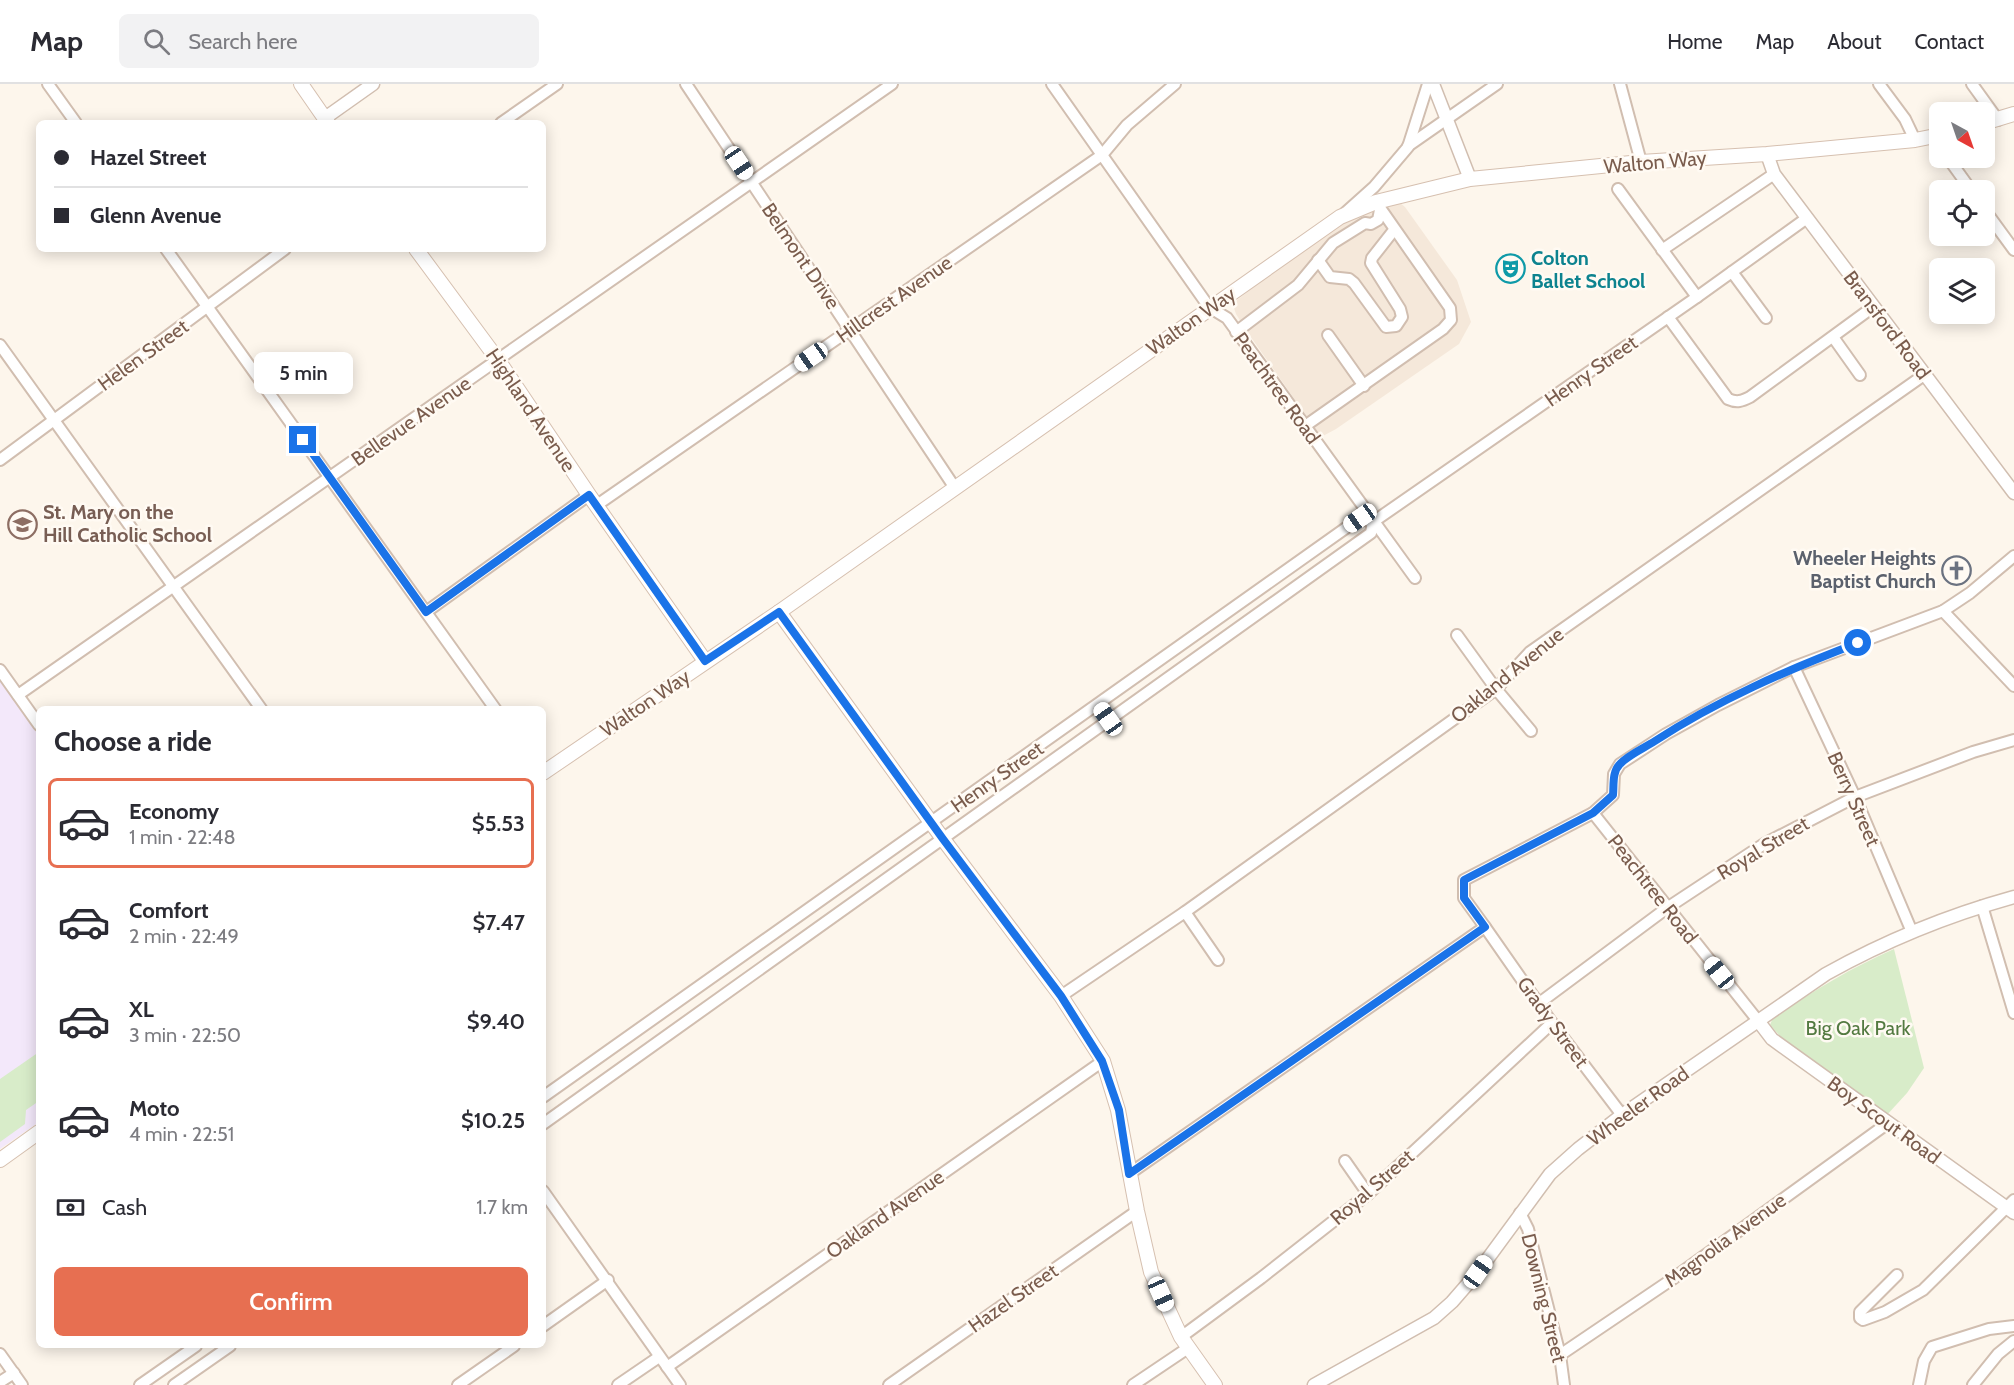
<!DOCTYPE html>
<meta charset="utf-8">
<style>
:root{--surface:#fff;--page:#f2f2f3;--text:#2b2b33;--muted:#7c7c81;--line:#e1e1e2;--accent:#e76f51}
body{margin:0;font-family:Cabin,sans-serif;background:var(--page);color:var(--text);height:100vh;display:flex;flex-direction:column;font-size:22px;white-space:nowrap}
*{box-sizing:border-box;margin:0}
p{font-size:20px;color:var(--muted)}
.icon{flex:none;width:33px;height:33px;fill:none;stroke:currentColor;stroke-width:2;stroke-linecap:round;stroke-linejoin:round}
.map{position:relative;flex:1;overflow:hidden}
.details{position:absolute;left:36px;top:622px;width:510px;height:642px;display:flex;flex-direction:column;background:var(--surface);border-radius:9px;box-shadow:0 3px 15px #0003}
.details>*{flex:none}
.top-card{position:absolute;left:36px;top:36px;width:510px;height:132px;border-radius:9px;box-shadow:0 3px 15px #0003;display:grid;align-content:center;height:132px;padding:0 18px;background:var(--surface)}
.needle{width:39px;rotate:140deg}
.fabs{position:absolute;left:1929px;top:18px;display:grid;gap:12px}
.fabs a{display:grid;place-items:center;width:66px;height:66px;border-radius:9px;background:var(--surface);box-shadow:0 3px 15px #0003;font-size:30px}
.end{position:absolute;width:27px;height:27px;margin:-14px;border:8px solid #1a73e8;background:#fff;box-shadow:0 0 0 3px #fff}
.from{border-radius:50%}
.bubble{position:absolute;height:42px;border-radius:9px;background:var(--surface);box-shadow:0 3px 15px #0003;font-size:20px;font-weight:600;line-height:42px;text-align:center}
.car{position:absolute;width:18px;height:36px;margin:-18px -9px;border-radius:8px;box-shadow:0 0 4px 2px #0007;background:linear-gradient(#fff 24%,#345 0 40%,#fff 0 76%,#345 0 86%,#fff 0)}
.top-card b{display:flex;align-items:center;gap:21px;height:57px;font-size:22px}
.top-card b+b{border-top:2px solid var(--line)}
.top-card i{width:15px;height:15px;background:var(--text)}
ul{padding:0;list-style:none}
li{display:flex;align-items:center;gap:18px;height:90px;margin:0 12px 9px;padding:0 6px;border:3px solid transparent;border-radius:9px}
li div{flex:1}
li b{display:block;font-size:22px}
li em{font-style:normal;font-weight:600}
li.selected{border-color:var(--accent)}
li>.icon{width:54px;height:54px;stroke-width:1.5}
h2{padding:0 18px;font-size:27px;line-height:72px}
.pay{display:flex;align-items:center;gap:15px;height:66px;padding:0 18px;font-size:22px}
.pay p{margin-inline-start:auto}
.action{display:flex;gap:12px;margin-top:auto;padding:12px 18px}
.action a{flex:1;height:69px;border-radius:9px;background:var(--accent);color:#fff;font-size:24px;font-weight:600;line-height:69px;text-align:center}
header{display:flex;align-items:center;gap:36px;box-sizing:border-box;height:84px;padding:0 30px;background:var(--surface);border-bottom:2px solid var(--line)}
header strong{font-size:28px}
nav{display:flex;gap:33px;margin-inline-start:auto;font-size:21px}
.search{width:420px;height:54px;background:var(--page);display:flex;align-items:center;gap:15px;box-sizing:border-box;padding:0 21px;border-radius:9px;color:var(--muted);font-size:22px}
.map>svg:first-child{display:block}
.residential{fill:#f5e8da}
.education{fill:#f3e8fa}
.green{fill:#d8ecc9}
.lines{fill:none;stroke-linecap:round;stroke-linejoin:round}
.minor-casing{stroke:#d1beb0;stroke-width:14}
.tertiary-casing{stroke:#d1beb0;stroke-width:15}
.secondary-casing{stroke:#d6c0b0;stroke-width:16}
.minor{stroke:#fff;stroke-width:10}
.tertiary{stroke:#fff;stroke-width:12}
.secondary{stroke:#fff;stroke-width:14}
.route{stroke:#1a73e8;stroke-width:8}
.labels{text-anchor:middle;stroke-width:5;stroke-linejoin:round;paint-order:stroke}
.street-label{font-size:20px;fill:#7a5c4d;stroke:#fffaf3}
.culture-label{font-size:20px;font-weight:bold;fill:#0d838f;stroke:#fffaf3;text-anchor:start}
.education-label{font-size:20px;font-weight:bold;fill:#785e54;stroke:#fffaf3;text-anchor:start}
.worship-label{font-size:20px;font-weight:bold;fill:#5b616d;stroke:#fffaf3;text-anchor:end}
.park-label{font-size:20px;fill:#537a41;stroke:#fffaf3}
</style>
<header>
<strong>Map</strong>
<div class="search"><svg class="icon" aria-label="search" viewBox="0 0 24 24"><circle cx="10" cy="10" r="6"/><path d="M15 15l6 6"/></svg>Search here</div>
<nav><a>Home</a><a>Map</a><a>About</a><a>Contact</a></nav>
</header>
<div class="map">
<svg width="2014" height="1301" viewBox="0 0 2014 1301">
<rect width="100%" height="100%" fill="#fdf6ec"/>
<polygon class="residential" points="1399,118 1405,123 1457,196 1471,238 1459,260 1336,345 1321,353 1248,249 1236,230 1234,224 1236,217 1296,170 1334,144 1368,127"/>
<polygon class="education" points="0,597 39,652 39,1038 0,1065"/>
<g class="green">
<path d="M1894,865L1924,984L1907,1009L1886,1032L1780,952L1770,941L1772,936C1812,907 1849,885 1894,865Z"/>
<polygon points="39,968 39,1017 26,1026 25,1040 0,1058 0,995"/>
</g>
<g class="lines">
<defs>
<g id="minor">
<polyline points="48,0 76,39"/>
<polyline points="686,0 955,404"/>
<polyline points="1052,0 1209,223 1227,234 1415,494"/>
<polyline points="1620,0 1641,78"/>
<polyline points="1879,0 1905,35 1915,56"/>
<polyline points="1972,0 1998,36"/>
<polyline points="501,39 557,0"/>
<polyline points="1408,62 1497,0"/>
<polyline points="1948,74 1971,106"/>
<polyline points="1618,105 1697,213"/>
<polyline points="1984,125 2014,166"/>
<polyline points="1345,129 1374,103 1408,63 1428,0"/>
<polyline points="166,165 496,626"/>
<polyline points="1662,166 1774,90"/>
<polyline points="1318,176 1330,193 1349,195 1354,199 1386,243 1396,242 1402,233 1400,225 1371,179 1372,174 1394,146"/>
<polyline points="1732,188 1766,234"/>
<path d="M1668,233L1728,315C1737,319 1742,317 1750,313L1873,223"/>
<polyline points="1236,248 1298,201 1333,159 1365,139 1371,140 1378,136 1380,126"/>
<polyline points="1328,251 1364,302"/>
<polyline points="1833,253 1860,291"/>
<polyline points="0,261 262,626"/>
<polyline points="1305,342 1443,245 1451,236 1450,224 1376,118"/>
<polyline points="0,376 285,165"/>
<polyline points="597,421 1102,71 1127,41 1175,0"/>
<polyline points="1943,527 2014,602"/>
<polyline points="426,528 589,411"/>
<polyline points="1457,551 1496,605 1531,647"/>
<polyline points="1794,583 1855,713 1912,848"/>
<polyline points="0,586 39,641"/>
<polyline points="18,611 892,0"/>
<polyline points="1593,729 1759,938"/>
<polyline points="1982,822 2014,929"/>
<polyline points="1185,828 1218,876"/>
<polyline points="1485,843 1552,939 1622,1031"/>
<polyline points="1061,912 1185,828 1496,605 1530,568 1924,291"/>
<polyline points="1538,920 1667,824 1764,760 1855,713 1973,668 2014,656"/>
<polyline points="543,1013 1360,434 1373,438"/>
<polyline points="543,1040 1371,449 1373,438 1697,213 1807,134"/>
<polyline points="1345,1077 1368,1110"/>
<polyline points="1129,1090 1485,843 1464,814 1464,796 1593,729 1613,711 1614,690 1620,680 1666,650 1718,621 1794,583 1943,527 1970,509 2014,472"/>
<polyline points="543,1107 680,1301"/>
<polyline points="1520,1129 1528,1145 1560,1271 1564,1301"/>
<polyline points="1897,1191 1860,1228 1860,1234 1863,1236 1885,1228 1923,1206 2014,1116"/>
<polyline points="543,1242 608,1196"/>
<polyline points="1181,1253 1261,1194 1368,1110 1552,939"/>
<polyline points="0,1270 22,1301"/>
<polyline points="1560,1271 1671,1196 1888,1039"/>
<polyline points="667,1283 1103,977"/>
<polyline points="0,1298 14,1289"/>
<polyline points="140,1301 196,1262"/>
<polyline points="174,1301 230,1262"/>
<polyline points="458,1301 514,1262"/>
<polyline points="618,1301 659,1273"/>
<polyline points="889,1301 1137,1127"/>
<polyline points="1133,1301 1188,1264"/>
<polyline points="1919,1301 1924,1277 1932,1263 1989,1245 2014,1242"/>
<polyline points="1973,1301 1998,1270 2014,1257"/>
</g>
<g id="tertiary">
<polyline points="1433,0 1470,95"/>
<polyline points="325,34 373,0"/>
<polyline points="1767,70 1774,90 2014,409"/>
<polyline points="1759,938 1772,955 2014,1129"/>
<path d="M1314,1301L1434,1234L1452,1218L1478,1188L1550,1090L1578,1065L1622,1031L1826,890C1885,857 1949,831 2014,813"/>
</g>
<g id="secondary">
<polyline points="301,0 328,39"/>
<polyline points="1984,39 2014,30"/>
<polyline points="416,165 498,276 589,411 705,577"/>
<polyline points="779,528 943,755 1061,912 1103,977 1118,1026 1137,1127 1151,1188 1181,1253 1215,1301"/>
<polyline points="543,689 779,528 1340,133 1376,118 1470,95 1641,78 1767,70 1915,56 1940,51"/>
<polyline points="0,1076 39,1048"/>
</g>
</defs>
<use href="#minor" class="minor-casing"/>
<use href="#tertiary" class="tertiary-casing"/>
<use href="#secondary" class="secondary-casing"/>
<use href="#minor" class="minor"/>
<use href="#tertiary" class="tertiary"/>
<use href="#secondary" class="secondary"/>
</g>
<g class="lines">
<path class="route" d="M303,356L426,528L589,411L705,577L779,528L943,755L1061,912L1102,977L1119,1026L1129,1090L1485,843L1464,814V796L1593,729L1613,711C1614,700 1612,688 1620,680C1628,671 1644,664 1655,657C1718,616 1787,586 1858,559"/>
</g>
<defs>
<symbol id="theatre-ring" viewBox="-11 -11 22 22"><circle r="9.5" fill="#fffaf3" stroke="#0f9aa8" stroke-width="1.5"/><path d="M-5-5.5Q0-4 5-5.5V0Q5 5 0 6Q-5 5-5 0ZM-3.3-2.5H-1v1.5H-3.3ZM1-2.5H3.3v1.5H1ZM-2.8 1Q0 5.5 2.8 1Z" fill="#0f9aa8"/></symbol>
<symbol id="school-ring" viewBox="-11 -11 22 22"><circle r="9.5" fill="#fffaf3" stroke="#8d6e63" stroke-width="1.5"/><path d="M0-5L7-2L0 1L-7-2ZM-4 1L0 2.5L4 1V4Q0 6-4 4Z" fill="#8d6e63"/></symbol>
<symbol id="church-ring" viewBox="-11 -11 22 22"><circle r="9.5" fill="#fffaf3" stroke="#6b7280" stroke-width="1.5"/><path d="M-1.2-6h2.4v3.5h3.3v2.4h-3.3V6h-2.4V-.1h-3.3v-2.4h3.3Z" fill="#6b7280"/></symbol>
</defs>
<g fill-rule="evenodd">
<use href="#theatre-ring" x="1494" y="168" width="33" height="33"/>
<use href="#school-ring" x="6" y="424" width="33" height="33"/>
<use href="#church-ring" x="1940" y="470" width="33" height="33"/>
</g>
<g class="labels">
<g class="street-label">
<text transform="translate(1655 78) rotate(-5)" y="7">Walton Way</text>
<text transform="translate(801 172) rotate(56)" y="7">Belmont Drive</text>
<text transform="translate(894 215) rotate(-35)" y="7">Hillcrest Avenue</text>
<text transform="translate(1191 237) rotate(-35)" y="7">Walton Way</text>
<text transform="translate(1887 241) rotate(53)" y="7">Bransford Road</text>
<text transform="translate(143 271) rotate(-36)" y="7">Helen Street</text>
<text transform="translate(1591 287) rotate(-35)" y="7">Henry Street</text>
<text transform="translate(1277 304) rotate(54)" y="7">Peachtree Road</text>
<text transform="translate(531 326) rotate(56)" y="7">Highland Avenue</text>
<text transform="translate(411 337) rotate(-35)" y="7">Bellevue Avenue</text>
<text transform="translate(1507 591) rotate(-39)" y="7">Oakland Avenue</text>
<text transform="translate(645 619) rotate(-34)" y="7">Walton Way</text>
<text transform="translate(997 693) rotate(-35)" y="7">Henry Street</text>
<text transform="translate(1854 715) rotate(66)" y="7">Berry Street</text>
<text transform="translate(1763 764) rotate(-31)" y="7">Royal Street</text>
<text transform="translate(1653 805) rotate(52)" y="7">Peachtree Road</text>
<text transform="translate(1553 938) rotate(54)" y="7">Grady Street</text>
<text transform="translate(1638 1022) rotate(-36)" y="7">Wheeler Road</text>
<text transform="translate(1884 1036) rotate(36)" y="7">Boy Scout Road</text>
<text transform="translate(1372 1103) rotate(-41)" y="7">Royal Street</text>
<text transform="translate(885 1130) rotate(-35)" y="7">Oakland Avenue</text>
<text transform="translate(1725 1156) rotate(-36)" y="7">Magnolia Avenue</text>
<text transform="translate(1013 1214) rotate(-35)" y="7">Hazel Street</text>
<text transform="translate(1544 1214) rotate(76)" y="7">Downing Street</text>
</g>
<g class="culture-label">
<text x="1531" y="181">Colton<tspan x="1531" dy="23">Ballet School</tspan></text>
</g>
<g class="education-label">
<text x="43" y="435">St. Mary on the<tspan x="43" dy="23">Hill Catholic School</tspan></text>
</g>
<g class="worship-label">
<text x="1936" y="481">Wheeler Heights<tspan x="1936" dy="23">Baptist Church</tspan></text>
</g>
<g class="park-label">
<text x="1858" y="951">Big Oak Park</text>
</g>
</g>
</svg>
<div class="fabs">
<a><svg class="needle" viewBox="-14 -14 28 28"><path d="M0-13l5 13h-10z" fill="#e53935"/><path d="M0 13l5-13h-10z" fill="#7c7c81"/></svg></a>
<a><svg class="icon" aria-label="locate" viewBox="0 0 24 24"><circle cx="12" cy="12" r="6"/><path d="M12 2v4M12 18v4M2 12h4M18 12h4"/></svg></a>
<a><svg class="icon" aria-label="layers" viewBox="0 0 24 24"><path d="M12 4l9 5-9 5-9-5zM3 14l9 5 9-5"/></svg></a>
</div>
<i class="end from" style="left:1858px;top:559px"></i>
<i class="end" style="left:303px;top:356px"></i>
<div class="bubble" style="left:254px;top:268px;width:99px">5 min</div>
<i class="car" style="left:739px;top:79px;rotate:146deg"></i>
<i class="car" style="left:811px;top:273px;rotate:235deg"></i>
<i class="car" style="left:1360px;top:434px;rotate:235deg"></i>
<i class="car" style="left:1108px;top:635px;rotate:325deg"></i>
<i class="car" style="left:1719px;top:889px;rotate:321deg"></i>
<i class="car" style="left:1478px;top:1188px;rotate:35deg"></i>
<i class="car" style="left:1161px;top:1210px;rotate:156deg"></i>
<div class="top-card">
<b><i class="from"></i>Hazel Street</b>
<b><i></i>Glenn Avenue</b>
</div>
<section class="details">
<h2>Choose a ride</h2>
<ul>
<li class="selected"><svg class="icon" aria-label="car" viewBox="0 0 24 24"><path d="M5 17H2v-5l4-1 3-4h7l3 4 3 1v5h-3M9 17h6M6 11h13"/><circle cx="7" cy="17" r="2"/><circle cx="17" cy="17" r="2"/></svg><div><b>Economy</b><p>1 min · 22:48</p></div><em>$5.53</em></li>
<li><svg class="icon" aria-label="car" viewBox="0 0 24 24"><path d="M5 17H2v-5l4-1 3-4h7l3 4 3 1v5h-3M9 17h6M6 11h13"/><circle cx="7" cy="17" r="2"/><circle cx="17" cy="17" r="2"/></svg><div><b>Comfort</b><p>2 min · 22:49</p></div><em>$7.47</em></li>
<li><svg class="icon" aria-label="car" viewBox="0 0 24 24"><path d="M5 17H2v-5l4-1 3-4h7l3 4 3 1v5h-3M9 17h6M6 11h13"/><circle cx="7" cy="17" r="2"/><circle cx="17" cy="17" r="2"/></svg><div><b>XL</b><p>3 min · 22:50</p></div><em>$9.40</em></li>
<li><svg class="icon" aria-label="car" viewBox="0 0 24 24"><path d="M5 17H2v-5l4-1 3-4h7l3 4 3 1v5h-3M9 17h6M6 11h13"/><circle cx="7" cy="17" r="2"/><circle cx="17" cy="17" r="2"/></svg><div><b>Moto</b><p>4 min · 22:51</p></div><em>$10.25</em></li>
</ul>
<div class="pay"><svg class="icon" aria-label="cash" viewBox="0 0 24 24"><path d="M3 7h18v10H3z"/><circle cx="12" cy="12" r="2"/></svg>Cash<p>1.7 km</p></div>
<div class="action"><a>Confirm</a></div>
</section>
</div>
